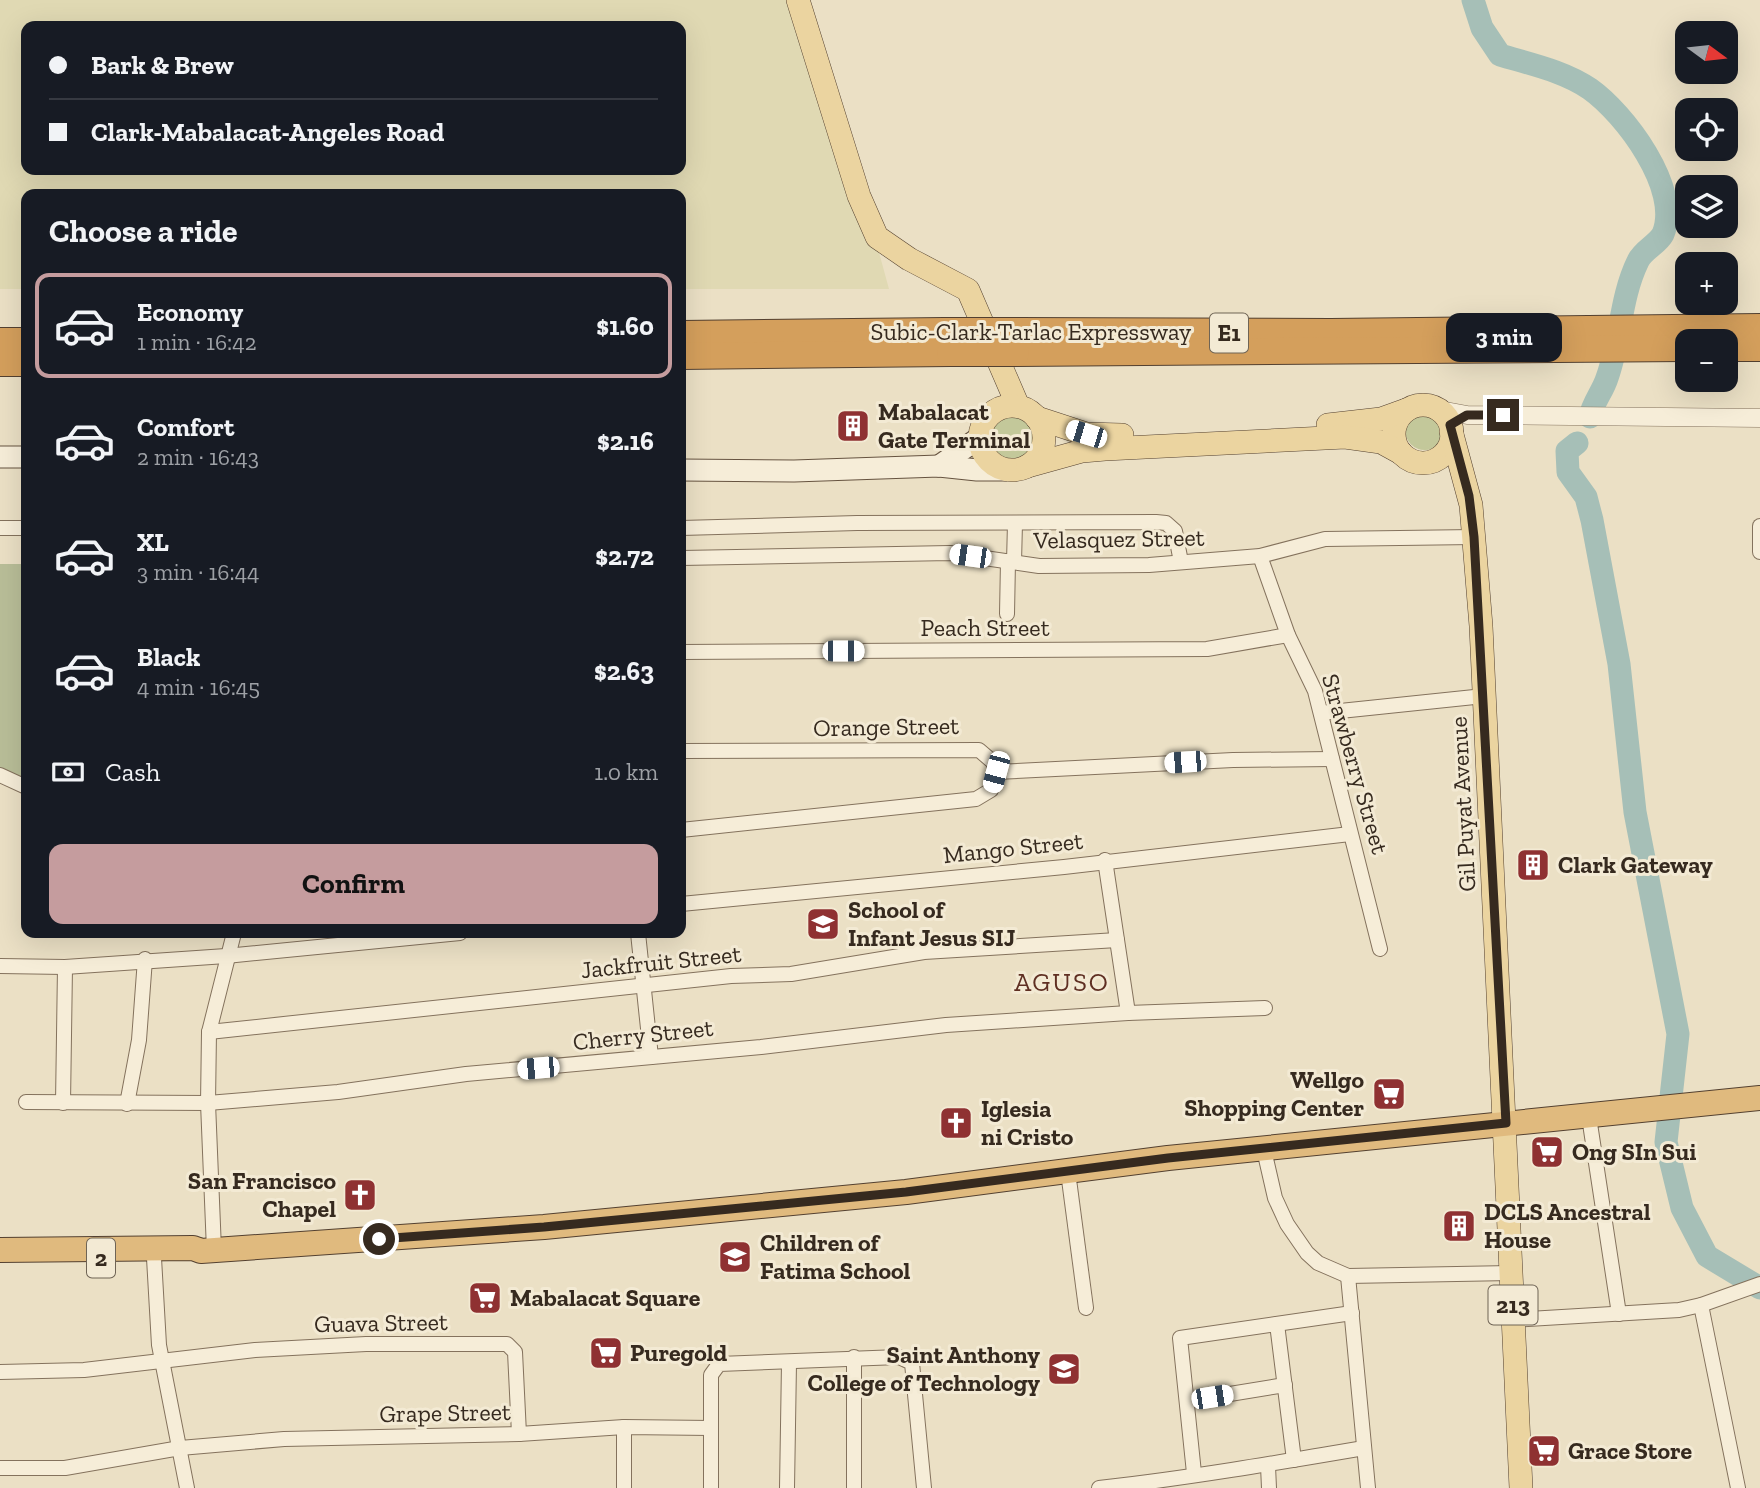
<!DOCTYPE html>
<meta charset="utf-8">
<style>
:root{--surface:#171b24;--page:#242831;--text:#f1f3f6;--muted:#9ea1a6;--line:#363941;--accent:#c59c9e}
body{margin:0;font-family:"Zilla Slab",serif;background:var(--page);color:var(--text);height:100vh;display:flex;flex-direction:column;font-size:26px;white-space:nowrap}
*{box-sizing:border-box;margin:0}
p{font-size:23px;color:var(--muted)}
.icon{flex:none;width:38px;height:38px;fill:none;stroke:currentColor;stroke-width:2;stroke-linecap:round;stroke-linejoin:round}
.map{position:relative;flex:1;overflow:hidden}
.drawer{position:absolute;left:21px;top:189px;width:665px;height:749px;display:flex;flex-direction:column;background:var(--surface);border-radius:14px;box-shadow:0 7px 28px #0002}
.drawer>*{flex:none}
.top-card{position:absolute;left:21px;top:21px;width:665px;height:154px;border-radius:14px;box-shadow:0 7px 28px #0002;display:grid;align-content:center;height:154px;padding:0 28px;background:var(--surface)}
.needle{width:46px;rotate:105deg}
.controls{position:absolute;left:1675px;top:21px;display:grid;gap:14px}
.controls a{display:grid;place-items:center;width:63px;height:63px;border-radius:14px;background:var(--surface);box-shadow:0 7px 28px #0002;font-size:35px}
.end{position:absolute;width:32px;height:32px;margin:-16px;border:9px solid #362a1f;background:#fff;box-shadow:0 0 0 4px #fff}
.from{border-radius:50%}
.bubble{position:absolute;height:49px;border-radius:14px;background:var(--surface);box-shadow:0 7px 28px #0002;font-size:23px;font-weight:700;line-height:49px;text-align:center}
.car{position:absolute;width:21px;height:42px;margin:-21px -10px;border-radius:9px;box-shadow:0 0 5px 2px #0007;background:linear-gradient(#fff 24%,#345 0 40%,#fff 0 76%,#345 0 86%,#fff 0)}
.top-card b{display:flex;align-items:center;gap:24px;height:66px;font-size:26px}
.top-card b+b{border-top:2px solid var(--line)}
.top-card i{width:18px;height:18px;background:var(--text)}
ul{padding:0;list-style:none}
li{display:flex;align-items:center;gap:21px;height:105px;margin:0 14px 10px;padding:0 14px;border:4px solid transparent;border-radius:14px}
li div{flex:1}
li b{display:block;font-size:26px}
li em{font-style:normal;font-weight:700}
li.on{border-color:var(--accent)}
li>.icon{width:63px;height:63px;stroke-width:1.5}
h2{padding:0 28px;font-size:32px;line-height:84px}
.pay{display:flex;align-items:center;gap:18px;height:77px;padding:0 28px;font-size:26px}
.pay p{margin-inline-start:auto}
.button{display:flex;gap:14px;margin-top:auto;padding:14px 28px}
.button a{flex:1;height:80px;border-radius:14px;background:var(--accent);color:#111;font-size:28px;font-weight:700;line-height:80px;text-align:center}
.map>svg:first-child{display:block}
.farmland{fill:#e0d9b3;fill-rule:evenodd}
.green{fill:#c3c89a}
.cemetery{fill:#b9be98}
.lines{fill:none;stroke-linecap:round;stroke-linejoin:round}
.river{stroke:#a6bfb7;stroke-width:23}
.minor-casing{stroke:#84725d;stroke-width:16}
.tertiary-casing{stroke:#84725d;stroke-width:19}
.secondary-casing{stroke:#665340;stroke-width:23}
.primary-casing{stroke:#534030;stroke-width:24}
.trunk-casing{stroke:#534030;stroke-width:26}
.motorway-casing{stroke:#534030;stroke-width:28}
.minor{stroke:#f6edd8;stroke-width:14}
.tertiary{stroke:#f6edd8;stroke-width:18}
.secondary{stroke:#f6edd8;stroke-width:21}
.primary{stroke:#ebd4a0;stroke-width:23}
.trunk{stroke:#e0ba7e;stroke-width:24}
.motorway{stroke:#d49f5c;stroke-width:26}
.motorway-bridge-casing{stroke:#534030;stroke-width:28;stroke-linecap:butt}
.motorway-bridge{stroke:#d49f5c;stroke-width:26}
.route{stroke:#362a1f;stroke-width:9}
.labels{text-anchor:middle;stroke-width:6;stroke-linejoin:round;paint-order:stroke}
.shield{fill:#f3ead4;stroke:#6f6455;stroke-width:2}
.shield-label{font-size:23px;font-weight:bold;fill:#362a1f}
.street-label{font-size:24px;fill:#362a1f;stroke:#f3ead4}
.poi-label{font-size:24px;font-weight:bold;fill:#362a1f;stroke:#f3ead4;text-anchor:start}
.neighbourhood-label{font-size:26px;letter-spacing:2px;fill:#5f2f22;stroke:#f3ead4}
</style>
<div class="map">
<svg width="1760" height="1488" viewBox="0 0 1760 1488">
<rect width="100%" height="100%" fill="#ebe0c5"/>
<path class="farmland" d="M0,0H810L889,289H681V194H26V289H0ZM26,26H681V170H26Z"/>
<g class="green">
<circle cx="1425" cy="430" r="20"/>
<circle cx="1012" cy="438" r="23"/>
</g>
<polygon class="cemetery" points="0,564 26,564 26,792 0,781"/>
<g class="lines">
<g class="river">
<path d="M1473,0L1482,28L1500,55C1530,64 1564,71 1590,89C1624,113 1682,189 1663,234C1658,244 1643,250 1638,261C1620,298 1621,339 1607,378C1603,391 1592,404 1590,417"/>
<polyline points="1577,443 1567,451 1568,472 1586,497 1592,520 1619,664 1635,812 1678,1034 1666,1142 1682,1208 1707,1256 1760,1288"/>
</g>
<defs>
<g id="minor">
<polyline points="1760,526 1760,552"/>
<polyline points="0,528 26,528"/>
<polyline points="681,528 857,523 1156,522 1166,523 1175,531 1181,562"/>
<polyline points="1260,556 1288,635 1315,691 1380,949"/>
<polyline points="681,558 950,553 1039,566 1149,565 1260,556 1325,539 1474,537"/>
<polyline points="1014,562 1015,523"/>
<polyline points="1007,614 1008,561"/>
<polyline points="681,652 1207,649 1288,635"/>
<polyline points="1321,713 1484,696"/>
<polyline points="681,751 979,750 993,762 996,772"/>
<polyline points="996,772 1233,760 1332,759"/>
<polyline points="0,775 26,787"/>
<polyline points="681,830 976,799 991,790 996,772"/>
<polyline points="1105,860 1128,1013"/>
<polyline points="681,904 1064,867 1350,834"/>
<polyline points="638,933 651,1057"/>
<polyline points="0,966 65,967 226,956 460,933"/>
<polyline points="209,1032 731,976 791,974 924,952 1117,940"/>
<polyline points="26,1102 208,1103 338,1092 466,1074 761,1047 946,1025 1128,1013 1265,1008"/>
<polyline points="63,1103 65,967"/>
<polyline points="127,1104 139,1040 145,959"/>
<polyline points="1589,1117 1619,1314"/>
<polyline points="1264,1150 1275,1198 1287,1224 1307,1253 1318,1263 1348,1276 1511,1273"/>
<polyline points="1068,1172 1086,1308"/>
<polyline points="214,1250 208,1103 209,1032 234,933"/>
<polyline points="154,1258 159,1345 187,1488"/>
<polyline points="1348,1276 1368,1488"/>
<polyline points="1701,1305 1738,1488"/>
<polyline points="1513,1320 1679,1310 1701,1305 1760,1284"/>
<polyline points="1277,1324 1294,1460"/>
<polyline points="0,1372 84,1370 255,1350 366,1344 507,1344 515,1352 519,1434"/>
<polyline points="1187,1401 1285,1385"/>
<polyline points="1268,1466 1269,1488"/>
<polyline points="0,1468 65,1468 180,1448 284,1439 519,1434 624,1427 711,1428"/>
<polyline points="1194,1473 1180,1338 1352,1313"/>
<polyline points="624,1488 624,1427"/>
<polyline points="711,1488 711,1375 719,1364 899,1357 912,1363 924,1488"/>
<polyline points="787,1488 789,1363"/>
<polyline points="854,1488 854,1357"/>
<path d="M1099,1488C1188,1478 1276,1463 1364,1448"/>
</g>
<polyline id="tertiary" points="1440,410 1467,415 1760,418"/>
<g id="secondary">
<polyline points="0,457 26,457"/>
<polyline points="939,466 979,438"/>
<polyline points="681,470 794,471 939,466 977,470 1004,470"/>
</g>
<g id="primary">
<polyline points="798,0 859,196 877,237 909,259 968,290 1018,406"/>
<circle cx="1423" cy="434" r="29"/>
<circle cx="1012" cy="438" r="32"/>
<polyline points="1037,418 1086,434 1122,435"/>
<polyline points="1328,425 1381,419 1406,410"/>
<polyline points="1451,431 1471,505 1481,626 1521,1488"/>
<polyline points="1028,466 1082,451 1105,449 1345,437 1381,442 1401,453"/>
</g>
<polyline id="trunk" points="0,1250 193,1248 201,1251 544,1227 906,1192 1168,1158 1760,1098"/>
<g id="motorway">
<polyline points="1008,331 1331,332 1760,327"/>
<polyline points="681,334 944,331"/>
<polyline points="0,341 26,341"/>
<polyline points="1726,348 1760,348"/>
<polyline points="1016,353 1687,348"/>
<polyline points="681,356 950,353"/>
<polyline points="0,363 26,363"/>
</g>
</defs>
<use href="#minor" class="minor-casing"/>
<use href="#tertiary" class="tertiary-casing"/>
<use href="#secondary" class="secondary-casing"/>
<use href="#primary" class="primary-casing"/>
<use href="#trunk" class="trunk-casing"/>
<use href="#motorway" class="motorway-casing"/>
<use href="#minor" class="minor"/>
<use href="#tertiary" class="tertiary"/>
<use href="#secondary" class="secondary"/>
<use href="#primary" class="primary"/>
<use href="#trunk" class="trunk"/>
<use href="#motorway" class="motorway"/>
<defs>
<g id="motorway-bridge">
<polyline points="944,331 1008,331"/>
<polyline points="950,353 1016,353"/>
</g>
</defs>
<use href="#motorway-bridge" class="motorway-bridge-casing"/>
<use href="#motorway-bridge" class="motorway-bridge"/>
</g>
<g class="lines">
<polyline class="route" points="379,1239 544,1227 906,1192 1168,1158 1506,1123 1474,537 1469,496 1450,425 1467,415 1503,415"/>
</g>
<defs>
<symbol id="building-square" viewBox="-11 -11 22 22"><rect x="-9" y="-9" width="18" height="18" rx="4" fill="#8f3132" stroke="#f3ead4"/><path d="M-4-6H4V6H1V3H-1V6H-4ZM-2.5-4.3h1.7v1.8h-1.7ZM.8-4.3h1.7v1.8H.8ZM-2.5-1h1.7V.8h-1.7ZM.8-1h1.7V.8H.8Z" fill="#fff"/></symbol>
<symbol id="school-square" viewBox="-11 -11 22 22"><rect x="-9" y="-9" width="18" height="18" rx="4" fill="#8f3132" stroke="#f3ead4"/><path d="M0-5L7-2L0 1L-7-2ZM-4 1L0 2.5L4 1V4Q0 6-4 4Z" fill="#fff"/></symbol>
<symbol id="supermarket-square" viewBox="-11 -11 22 22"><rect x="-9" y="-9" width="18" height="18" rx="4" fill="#8f3132" stroke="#f3ead4"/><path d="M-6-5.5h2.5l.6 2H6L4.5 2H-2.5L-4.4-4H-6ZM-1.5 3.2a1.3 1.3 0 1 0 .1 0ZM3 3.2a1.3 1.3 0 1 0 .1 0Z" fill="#fff"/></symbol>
<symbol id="church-square" viewBox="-11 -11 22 22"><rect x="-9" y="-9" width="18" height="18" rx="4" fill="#8f3132" stroke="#f3ead4"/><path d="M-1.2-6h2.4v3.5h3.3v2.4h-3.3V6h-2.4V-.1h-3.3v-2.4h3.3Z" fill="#fff"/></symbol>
<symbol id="university-square" viewBox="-11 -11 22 22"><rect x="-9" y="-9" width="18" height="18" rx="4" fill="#8f3132" stroke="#f3ead4"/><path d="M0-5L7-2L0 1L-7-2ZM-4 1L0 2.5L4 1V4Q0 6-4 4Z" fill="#fff"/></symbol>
</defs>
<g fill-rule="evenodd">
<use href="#building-square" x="834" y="407" width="38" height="38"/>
<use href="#building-square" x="1514" y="846" width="38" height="38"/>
<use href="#school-square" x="804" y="905" width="38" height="38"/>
<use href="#supermarket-square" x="1370" y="1075" width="38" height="38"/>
<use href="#church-square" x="937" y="1104" width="38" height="38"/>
<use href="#supermarket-square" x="1528" y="1133" width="38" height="38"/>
<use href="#church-square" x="341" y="1176" width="38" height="38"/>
<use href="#building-square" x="1440" y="1207" width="38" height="38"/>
<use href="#school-square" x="716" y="1238" width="38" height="38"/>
<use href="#supermarket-square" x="466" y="1279" width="38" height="38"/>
<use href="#supermarket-square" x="587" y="1334" width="38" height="38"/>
<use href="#university-square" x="1045" y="1350" width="38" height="38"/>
<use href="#supermarket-square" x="1525" y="1432" width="38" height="38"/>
</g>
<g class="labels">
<g class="shield">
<rect x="1210" y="313.5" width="38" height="39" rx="5"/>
<rect x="87" y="1238.5" width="28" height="39" rx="5"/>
<rect x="1488.5" y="1285.5" width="49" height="39" rx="5"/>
</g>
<g class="shield-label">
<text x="1229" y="341">E1</text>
<text x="101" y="1266">2</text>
<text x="1513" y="1313">213</text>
</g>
<g class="street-label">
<text x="1031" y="340">Subic-Clark-Tarlac Expressway</text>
<text transform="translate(1119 539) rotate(-1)" y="8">Velasquez Street</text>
<text x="985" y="636">Peach Street</text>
<text transform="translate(886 727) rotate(-1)" y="8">Orange Street</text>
<text transform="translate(1355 764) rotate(74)" y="8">Strawberry Street</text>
<text transform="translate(1463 804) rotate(-93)" y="8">Gil Puyat Avenue</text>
<text transform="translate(1013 848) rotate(-6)" y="8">Mango Street</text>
<text transform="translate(661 962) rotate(-6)" y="8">Jackfruit Street</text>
<text transform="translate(643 1035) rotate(-6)" y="8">Cherry Street</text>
<text transform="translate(381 1323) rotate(-1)" y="8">Guava Street</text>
<text transform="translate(445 1413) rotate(-1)" y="8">Grape Street</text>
</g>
<g class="poi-label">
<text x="878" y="420">Mabalacat<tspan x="878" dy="28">Gate Terminal</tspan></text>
<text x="1558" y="873">Clark Gateway</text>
<text x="848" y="918">School of<tspan x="848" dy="28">Infant Jesus SIJ</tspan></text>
<text x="1364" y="1088" text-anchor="end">Wellgo<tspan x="1364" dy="28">Shopping Center</tspan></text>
<text x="981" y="1117">Iglesia<tspan x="981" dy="28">ni Cristo</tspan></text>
<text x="1572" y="1160">Ong SIn Sui</text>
<text x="336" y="1189" text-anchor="end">San Francisco<tspan x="336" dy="28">Chapel</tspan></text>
<text x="1484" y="1220">DCLS Ancestral<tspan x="1484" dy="28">House</tspan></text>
<text x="760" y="1251">Children of<tspan x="760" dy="28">Fatima School</tspan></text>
<text x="510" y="1306">Mabalacat Square</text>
<text x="630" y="1361">Puregold</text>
<text x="1040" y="1363" text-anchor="end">Saint Anthony<tspan x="1040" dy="28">College of Technology</tspan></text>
<text x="1568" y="1459">Grace Store</text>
</g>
<g class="neighbourhood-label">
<text x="1062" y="991">AGUSO</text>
</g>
</g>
</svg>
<div class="controls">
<a><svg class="needle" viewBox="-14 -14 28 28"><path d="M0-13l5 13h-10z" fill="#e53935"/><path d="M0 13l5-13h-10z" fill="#9ea1a6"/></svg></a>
<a><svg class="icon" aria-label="locate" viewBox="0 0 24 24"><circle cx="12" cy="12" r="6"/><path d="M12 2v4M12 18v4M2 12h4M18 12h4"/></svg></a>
<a><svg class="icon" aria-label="layers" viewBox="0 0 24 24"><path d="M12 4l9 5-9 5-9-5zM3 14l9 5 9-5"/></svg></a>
<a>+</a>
<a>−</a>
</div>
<i class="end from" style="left:379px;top:1239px"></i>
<i class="end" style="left:1503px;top:415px"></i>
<div class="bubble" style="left:1446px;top:313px;width:116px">3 min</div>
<i class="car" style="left:1086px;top:434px;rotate:287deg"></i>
<i class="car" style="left:970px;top:556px;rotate:278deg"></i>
<i class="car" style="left:843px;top:651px;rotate:90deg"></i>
<i class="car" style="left:1185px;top:762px;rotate:266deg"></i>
<i class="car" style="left:996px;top:772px;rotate:195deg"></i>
<i class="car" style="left:538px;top:1068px;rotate:265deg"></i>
<i class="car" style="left:1212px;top:1397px;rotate:81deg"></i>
<div class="top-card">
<b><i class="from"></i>Bark &amp; Brew</b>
<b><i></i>Clark-Mabalacat-Angeles Road</b>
</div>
<section class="drawer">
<h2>Choose a ride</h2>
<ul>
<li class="on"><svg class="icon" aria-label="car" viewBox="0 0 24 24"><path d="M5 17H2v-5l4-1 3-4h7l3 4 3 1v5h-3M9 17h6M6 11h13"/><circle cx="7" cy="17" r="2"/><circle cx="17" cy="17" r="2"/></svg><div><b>Economy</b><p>1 min · 16:42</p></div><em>$1.60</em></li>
<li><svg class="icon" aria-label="car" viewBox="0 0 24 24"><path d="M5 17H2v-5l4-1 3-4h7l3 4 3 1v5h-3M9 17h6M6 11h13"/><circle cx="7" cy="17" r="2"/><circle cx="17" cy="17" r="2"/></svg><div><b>Comfort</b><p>2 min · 16:43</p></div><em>$2.16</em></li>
<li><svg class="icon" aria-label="car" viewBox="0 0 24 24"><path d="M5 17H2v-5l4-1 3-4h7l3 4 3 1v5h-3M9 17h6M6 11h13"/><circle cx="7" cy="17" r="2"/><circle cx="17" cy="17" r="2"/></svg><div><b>XL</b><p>3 min · 16:44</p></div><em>$2.72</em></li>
<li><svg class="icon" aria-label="car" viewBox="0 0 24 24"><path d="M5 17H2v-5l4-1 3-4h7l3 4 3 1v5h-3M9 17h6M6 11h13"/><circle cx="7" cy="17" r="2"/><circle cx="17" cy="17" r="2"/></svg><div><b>Black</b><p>4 min · 16:45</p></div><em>$2.63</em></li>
</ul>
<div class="pay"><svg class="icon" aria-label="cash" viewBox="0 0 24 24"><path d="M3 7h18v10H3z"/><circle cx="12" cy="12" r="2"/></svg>Cash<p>1.0 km</p></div>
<div class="button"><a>Confirm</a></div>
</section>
</div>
